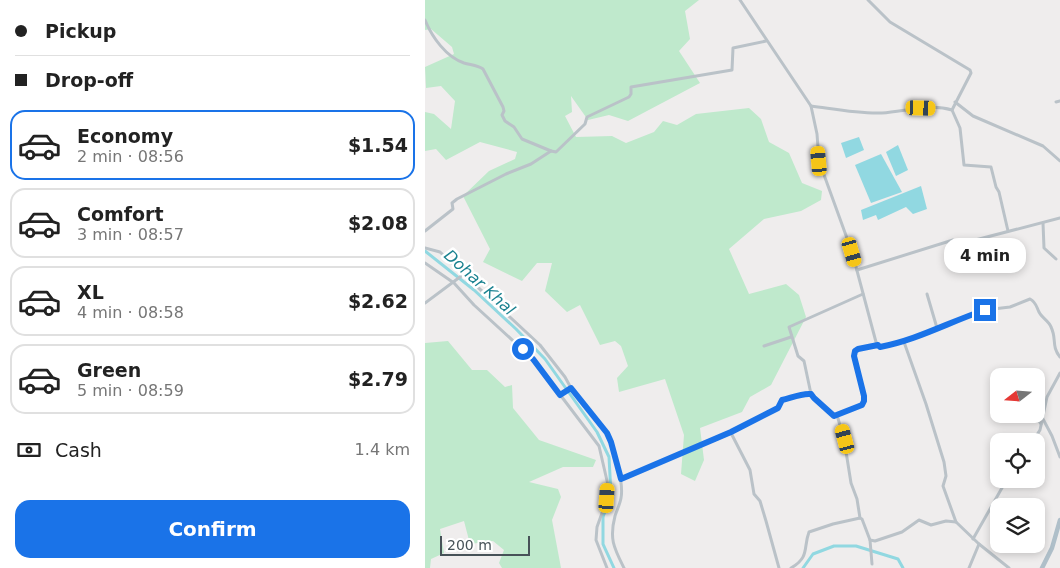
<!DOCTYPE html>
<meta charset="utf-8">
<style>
:root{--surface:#fff;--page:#f6f6f6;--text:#222;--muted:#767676;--line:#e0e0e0;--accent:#1a73e8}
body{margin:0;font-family:"DejaVu Sans",sans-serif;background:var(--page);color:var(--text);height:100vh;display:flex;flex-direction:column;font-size:19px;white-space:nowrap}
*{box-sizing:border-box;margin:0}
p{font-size:16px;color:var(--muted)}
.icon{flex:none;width:28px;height:28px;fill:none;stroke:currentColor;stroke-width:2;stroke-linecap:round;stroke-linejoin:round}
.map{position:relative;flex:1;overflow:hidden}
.details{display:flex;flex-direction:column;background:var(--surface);width:425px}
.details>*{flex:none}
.hud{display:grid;align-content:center;height:110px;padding:0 15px;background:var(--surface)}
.needle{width:32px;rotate:253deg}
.buttons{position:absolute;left:565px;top:368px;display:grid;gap:10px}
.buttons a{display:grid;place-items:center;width:55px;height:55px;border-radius:10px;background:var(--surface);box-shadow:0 2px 8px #0003;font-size:25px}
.scale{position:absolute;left:15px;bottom:12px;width:90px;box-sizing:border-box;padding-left:5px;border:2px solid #475258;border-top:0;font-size:14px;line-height:18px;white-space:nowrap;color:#475258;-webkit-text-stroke:4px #fff;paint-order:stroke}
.end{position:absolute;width:22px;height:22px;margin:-11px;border:6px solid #1a73e8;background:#fff;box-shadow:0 0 0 2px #fff}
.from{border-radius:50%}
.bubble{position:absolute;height:35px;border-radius:15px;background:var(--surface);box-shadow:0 2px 8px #0003;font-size:16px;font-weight:800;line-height:35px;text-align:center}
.car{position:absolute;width:15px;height:30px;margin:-15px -8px;border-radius:6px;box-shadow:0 0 4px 1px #0007;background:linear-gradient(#f5c518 24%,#345 0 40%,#f5c518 0 76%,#345 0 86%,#f5c518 0)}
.hud b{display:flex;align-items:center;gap:18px;height:48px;font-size:19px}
.hud b+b{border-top:1px solid var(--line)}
.hud i{width:12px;height:12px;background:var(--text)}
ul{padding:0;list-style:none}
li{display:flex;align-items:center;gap:15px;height:70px;margin:0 10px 8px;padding:0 5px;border:2px solid var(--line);border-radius:15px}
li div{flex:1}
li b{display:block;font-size:19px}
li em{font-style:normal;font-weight:800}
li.active{border-color:var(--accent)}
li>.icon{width:45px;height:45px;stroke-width:1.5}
.pay{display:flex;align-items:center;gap:12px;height:55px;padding:0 15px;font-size:19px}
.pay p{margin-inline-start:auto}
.action{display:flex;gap:10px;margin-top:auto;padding:10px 15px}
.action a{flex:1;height:58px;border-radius:15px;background:var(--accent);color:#fff;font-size:20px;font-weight:800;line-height:58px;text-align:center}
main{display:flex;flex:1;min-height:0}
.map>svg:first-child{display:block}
.green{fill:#bfe9cc}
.water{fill:#91d8e1}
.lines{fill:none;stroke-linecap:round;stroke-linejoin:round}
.canal{stroke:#91d8e1;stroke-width:3}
.minor{stroke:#bac2c8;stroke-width:3}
.major{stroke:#afbfc9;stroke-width:4.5}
.route{stroke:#1a73e8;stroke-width:6}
.labels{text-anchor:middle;stroke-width:5;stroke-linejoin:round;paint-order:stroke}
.water-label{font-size:16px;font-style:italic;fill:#1a8290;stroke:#fff}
</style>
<main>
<section class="details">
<div class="hud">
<b><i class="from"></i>Pickup</b>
<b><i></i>Drop-off</b>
</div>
<ul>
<li class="active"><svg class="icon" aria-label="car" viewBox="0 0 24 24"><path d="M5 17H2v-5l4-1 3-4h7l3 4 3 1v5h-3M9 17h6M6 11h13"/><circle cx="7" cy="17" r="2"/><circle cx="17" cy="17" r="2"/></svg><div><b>Economy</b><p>2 min · 08:56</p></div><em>$1.54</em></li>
<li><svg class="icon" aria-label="car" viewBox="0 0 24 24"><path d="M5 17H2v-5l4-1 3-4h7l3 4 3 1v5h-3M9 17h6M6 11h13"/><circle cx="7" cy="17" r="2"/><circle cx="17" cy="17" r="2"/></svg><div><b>Comfort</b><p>3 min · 08:57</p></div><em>$2.08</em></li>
<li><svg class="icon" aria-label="car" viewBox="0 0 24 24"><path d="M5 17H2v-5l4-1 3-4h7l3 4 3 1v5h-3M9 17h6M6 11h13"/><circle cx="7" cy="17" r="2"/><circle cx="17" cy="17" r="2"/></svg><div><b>XL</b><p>4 min · 08:58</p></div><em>$2.62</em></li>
<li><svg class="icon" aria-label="car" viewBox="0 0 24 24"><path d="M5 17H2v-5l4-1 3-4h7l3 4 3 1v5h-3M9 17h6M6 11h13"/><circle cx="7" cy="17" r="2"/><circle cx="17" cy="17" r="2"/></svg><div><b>Green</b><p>5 min · 08:59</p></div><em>$2.79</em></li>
</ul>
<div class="pay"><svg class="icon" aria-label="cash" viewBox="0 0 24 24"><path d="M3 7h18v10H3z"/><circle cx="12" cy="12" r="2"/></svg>Cash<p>1.4 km</p></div>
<div class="action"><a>Confirm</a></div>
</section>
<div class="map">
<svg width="635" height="568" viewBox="0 0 635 568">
<rect width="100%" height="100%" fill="#efeded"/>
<g class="green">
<polygon points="0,0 274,0 260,11 265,39 254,51 275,83 203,121 184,115 163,120 146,96 147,112 140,116 151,137 187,136 201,143 229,132 238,121 252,125 271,114 324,108 336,119 344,142 364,153 377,183 397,191 396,200 376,211 339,219 304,249 324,294 361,284 374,295 381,317 346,385 325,397 317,412 275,428 279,460 270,481 256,474 259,435 240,379 194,392 192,378 203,366 196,346 190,341 175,345 155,305 142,312 120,291 127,263 112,263 97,281 58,262 65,249 38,196 64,171 90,159 92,152 55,142 21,160 11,149 0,151 0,112 9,114 26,129 30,101 16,86 1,88 0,67 29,54 27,47 6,29 0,30"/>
<polygon points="23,341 47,370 62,370 80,387 87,385 88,408 114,440 171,460 168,467 138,467 104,482 133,489 136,497 127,520 136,568 77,568 74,563 79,550 68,541 45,544 39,521 15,529 19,553 6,559 5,568 0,568 0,343"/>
</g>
<g class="water">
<polygon points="434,137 439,150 421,158 416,143"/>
<polygon points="473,145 483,170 471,176 461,152"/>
<polygon points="456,154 477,192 446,203 430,165"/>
<polygon points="496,186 502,209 488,214 481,207 453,220 451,215 438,220 436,210"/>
</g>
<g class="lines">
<g class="canal">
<polyline points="0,251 49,290 91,329 120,359 172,432 184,457 186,494 178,517 178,544 189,568"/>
<polyline points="378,568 388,554 409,546 431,546 473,559 478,568"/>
</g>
<g class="minor">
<polyline points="315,0 386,106 392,134 394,161 427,252 451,342 455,347 479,342 501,404 519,462 521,476 518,486 531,522 554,544 544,568"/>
<polyline points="443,0 465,22 545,70 546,73 527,110"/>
<path d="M0,20C7,37 21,57 39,63C46,65 53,65 58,69L78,107L79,111L77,115L80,121L89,127L97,139L126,151"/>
<polyline points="530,102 548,116 618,146 635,161"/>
<polyline points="631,102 635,101"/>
<path d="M386,106C409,109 433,114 457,113C479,112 504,103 527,110L535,128L539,165L566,167L571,187L574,192L583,231"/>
<polyline points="618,223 619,248 631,259"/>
<polyline points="0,231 28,209 27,203 32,199 81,174 106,164 126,151 131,152 160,124 162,117 204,97 206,94 206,87 307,70 308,48 341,41"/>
<path d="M0,248L15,252L115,345L140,377L146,388L182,433C189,447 199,483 196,498C195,504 192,510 190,516C184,539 189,548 199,568"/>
<polyline points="0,263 29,283 49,305 108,359 174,446 183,485 182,499 172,527 171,540 182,568"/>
<polyline points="432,270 528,240 535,244 635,218"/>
<polyline points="502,294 512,328"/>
<polyline points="0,303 39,274"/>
<path d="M479,342L539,317L560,310L585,307L605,299C611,302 611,306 614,312C617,318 624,321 626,327C632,339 626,346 635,357"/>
<polyline points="339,346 366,337"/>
<polyline points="386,394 379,361 373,356 364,327 438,294"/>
<polyline points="135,395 146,388"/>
<polyline points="609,414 616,424"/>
<polyline points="412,415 419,439 426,483 432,499 435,518"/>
<polyline points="618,419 627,436 635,457"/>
<polyline points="306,433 325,470 329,494 335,501 341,521 354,568"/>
<polyline points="608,441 615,430 622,397 635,373"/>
<polyline points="196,479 306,433 353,409 357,401 381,393 386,394 389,398 409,416 437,405 439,401 429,356 430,351 433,349 453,345"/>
<polyline points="548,539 582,479"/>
<polyline points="445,540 447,564"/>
<polyline points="554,544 584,568"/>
<path d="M366,568C385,557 378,548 384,532L408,524L435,518L437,519L445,540L450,541L477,532L494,520L506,525L521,521L531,522"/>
</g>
<polyline class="major" points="617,568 627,548 635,520"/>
</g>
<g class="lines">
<path class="route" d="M98,349L108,359L135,395L146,388L182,433L186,442L196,479L306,432L353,408L357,400C366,398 376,393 386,394L389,398L409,416L437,405L439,401V396L429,356L430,351L433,349L453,345L455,347C492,340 524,322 560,310"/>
</g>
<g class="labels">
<g class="water-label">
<text transform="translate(55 282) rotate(42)" y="6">Dohar Khal</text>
</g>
</g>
</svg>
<div class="buttons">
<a><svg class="needle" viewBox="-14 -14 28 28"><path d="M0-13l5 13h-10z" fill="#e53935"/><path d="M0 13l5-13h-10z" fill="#767676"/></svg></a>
<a><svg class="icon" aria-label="locate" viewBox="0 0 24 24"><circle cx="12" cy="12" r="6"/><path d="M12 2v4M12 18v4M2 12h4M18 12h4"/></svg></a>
<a><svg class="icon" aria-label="layers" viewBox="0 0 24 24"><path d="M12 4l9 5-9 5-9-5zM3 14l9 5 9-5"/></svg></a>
</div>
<div class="scale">200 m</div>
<i class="end from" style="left:98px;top:349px"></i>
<i class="end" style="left:560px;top:310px"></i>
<div class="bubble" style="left:519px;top:238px;width:82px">4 min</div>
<i class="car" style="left:496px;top:108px;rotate:92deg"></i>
<i class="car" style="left:394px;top:161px;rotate:355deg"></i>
<i class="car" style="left:427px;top:252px;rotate:164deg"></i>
<i class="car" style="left:420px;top:439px;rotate:345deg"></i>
<i class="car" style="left:182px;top:498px;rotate:4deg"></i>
</div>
</main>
